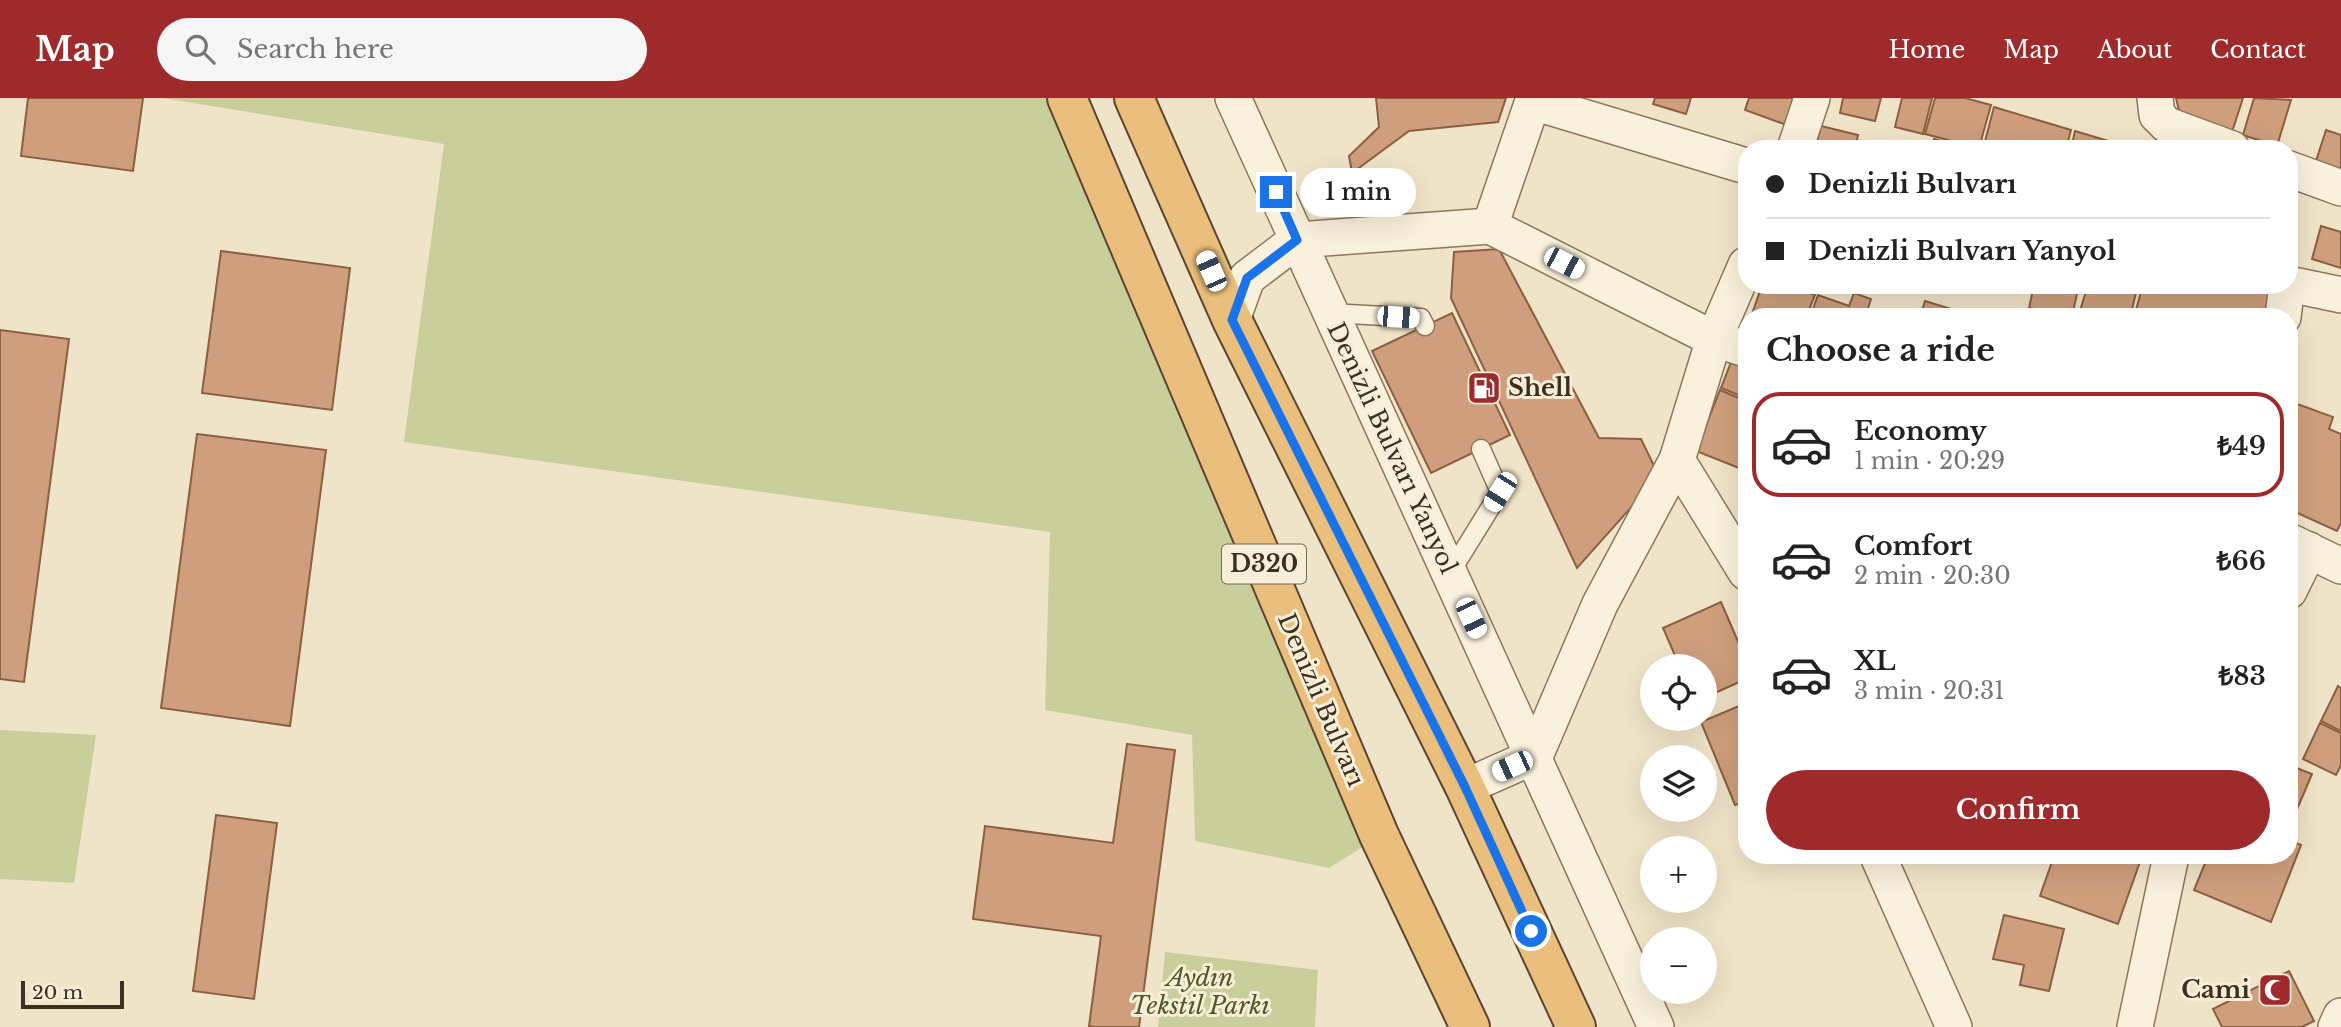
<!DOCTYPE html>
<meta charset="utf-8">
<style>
:root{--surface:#fff;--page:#f6f6f6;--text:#222;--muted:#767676;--line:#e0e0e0;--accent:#9e2a2b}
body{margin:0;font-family:"Libre Baskerville",serif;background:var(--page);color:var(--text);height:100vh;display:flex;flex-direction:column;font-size:26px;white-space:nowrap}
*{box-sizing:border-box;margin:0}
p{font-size:23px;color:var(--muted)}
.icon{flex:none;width:38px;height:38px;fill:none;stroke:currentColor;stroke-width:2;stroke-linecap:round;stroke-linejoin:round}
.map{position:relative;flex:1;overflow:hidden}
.sheet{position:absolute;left:1738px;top:210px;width:560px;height:556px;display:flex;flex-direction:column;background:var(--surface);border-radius:28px;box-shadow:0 7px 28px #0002}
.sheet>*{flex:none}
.banner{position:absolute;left:1738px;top:42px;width:560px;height:154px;border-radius:28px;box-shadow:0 7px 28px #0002;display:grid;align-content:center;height:154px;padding:0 28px;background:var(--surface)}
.controls{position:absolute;left:1640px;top:556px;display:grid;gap:14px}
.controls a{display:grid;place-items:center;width:77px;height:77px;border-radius:50%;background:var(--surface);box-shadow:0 7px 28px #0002;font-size:35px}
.scale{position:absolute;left:21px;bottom:18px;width:103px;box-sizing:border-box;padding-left:7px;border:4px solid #3d2e20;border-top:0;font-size:19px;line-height:24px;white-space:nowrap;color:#3d2e20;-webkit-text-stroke:5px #f7eed8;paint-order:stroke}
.end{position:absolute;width:32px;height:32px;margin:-16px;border:9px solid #1a73e8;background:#fff;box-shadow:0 0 0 4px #fff}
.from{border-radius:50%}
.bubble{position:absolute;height:49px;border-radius:24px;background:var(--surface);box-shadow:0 7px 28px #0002;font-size:23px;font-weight:600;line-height:49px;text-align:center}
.car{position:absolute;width:21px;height:42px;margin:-21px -10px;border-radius:9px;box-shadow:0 0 5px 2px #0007;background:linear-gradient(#fff 24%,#345 0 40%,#fff 0 76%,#345 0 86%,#fff 0)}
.banner b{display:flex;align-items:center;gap:24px;height:66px;font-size:26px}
.banner b+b{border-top:2px solid var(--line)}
.banner i{width:18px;height:18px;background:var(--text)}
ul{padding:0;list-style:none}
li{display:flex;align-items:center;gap:21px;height:105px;margin:0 14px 10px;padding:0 14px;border:4px solid transparent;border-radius:28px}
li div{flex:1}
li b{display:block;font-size:26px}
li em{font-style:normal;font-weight:600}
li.selected{border-color:var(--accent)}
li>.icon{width:63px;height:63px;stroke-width:1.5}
h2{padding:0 28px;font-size:32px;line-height:84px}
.button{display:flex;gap:14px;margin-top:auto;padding:14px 28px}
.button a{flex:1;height:80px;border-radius:42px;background:var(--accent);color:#fff;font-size:28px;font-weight:600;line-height:80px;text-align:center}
header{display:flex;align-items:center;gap:42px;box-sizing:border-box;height:98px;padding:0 35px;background:var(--accent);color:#fff}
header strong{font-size:33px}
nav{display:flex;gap:38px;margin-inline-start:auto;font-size:24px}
.search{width:490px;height:63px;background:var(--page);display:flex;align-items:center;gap:18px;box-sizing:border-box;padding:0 24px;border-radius:38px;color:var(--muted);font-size:26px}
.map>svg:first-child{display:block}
.green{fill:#c9cf9b}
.building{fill:#cf9f7d;stroke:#8d5f41;stroke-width:2}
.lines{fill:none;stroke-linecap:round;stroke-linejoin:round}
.service-casing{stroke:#8d765c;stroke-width:21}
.minor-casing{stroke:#8d765c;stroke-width:38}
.trunk-casing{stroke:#5b4430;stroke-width:42}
.service{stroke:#faf1dc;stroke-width:18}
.minor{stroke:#faf1dc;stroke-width:35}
.trunk{stroke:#eabe7c;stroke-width:38}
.route{stroke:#1a73e8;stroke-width:9}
.labels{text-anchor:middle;stroke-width:6;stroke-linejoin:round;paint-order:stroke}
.shield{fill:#f7eed8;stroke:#756857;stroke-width:2}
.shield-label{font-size:23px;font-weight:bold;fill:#3d2e20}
.poi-label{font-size:24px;font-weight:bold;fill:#3d2e20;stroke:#f7eed8;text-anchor:start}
.street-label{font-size:24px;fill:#3d2e20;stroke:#f7eed8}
.park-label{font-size:24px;font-style:italic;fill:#4d5a26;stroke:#f7eed8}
</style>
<header>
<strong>Map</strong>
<div class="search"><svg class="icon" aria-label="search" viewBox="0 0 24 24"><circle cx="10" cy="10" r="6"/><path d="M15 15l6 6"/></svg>Search here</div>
<nav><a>Home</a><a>Map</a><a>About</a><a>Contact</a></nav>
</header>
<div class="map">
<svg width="2341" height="929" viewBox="0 0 2341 929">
<rect width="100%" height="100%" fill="#f0e4c8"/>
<g class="green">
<polygon points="162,0 1049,0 1369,745 1329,770 1195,743 1192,637 1045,612 1050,434 404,344 444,46"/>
<polygon points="0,632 96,637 74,785 0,781"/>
<polygon points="1165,854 1318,872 1315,929 1158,929"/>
</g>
<g class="building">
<polygon points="28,0 143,0 133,73 21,58"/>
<polygon points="1376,0 1506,0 1498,24 1409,33 1352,75 1349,58 1379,29"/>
<polygon points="1655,0 1691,0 1686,16 1653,6"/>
<polygon points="1749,0 1806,0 1795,30 1745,12"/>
<polygon points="1843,0 1881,0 1875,23 1840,15"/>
<polygon points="1902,0 1932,0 1923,36 1895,29"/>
<polygon points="1935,0 1965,0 1991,7 1979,50 1925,36"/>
<polygon points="2176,0 2243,0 2231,37 2181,21"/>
<polygon points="2254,0 2291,2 2277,48 2243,37"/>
<polygon points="1994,9 2071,32 2066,51 1983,51"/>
<polygon points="1821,28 1858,37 1855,51 1815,51"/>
<polygon points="2326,32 2341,37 2341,71 2316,63"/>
<polygon points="2075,33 2135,51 2071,51"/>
<polygon points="1934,41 1972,51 1932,51"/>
<polygon points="2321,128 2341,134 2341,170 2312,161"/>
<polygon points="1499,151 1599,340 1641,341 1659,378 1577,470 1451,200 1454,154"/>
<polygon points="221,153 350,170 332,312 202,295"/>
<polygon points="1762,187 1787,187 1815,197 1806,219 1751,219"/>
<polygon points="2034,187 2079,187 2072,218 2029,210"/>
<polygon points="2088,187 2138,187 2130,219 2078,219"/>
<polygon points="2143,187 2260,187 2273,197 2271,219 2134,219"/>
<polygon points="1854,195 1871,201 1865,219 1810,219 1818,197 1849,208"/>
<polygon points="1925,203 1967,216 1966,219 1920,219"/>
<polygon points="1452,215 1510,337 1431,375 1372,253"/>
<polygon points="0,232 69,241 24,584 0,581"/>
<polygon points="1735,254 1746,259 1746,300 1721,290"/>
<polygon points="1720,292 1746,303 1744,372 1696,353"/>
<polygon points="2292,304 2333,319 2329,331 2341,336 2341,425 2337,433 2297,415 2289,408"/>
<polygon points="197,336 326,352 290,628 161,610"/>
<polygon points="1721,504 1746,562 1746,581 1704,600 1704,569 1680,569 1663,530"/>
<polygon points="2338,588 2341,590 2341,633 2321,623"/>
<polygon points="1746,605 1746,703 1735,707 1701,624"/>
<polygon points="2320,625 2341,635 2341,667 2336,677 2303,661"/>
<polygon points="1127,646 1175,652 1139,929 1095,929 1089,928 1101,838 973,821 985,728 1113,745"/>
<polygon points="2289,667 2312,676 2293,721 2289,719"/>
<polygon points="216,717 277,725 254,901 193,893"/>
<polygon points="2289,742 2301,747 2271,824 2194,792 2208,758 2289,758"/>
<polygon points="2054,758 2142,758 2118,826 2040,798"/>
<polygon points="2004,817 2064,831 2049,893 2020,887 2024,867 1993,861"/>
<polygon points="2289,873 2314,923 2302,929 2222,929 2213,911"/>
</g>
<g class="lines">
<defs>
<g id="service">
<polyline points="1330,215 1421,220 1425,228"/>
<polyline points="1450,475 1500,394 1481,351"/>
</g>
<g id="minor">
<polyline points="1233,0 1656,929"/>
<polyline points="2155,0 2157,17 2167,27 2232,51"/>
<polyline points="1533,4 1746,68"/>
<polyline points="1795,51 1812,0"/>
<polyline points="2289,71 2341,90"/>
<polyline points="1490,128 1714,241 1746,251"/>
<polyline points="2289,186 2341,197"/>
<polyline points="2283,219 2287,187"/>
<polyline points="1232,222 1247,180 1297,142 1490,128 1534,0"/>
<polyline points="1677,362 1746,474"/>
<polyline points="2289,443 2341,468"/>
<polyline points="2289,493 2309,452"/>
<polyline points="1465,689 1535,658 1600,506 1677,362 1714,241 1746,167"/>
<polyline points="1878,758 1954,929"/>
<polyline points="2135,929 2171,758"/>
<polyline points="2336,929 2341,918"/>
</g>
<g id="trunk">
<polyline points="1067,0 1379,737 1470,929"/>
<polyline points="1134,0 1232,222 1465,689 1576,929"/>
</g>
</defs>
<use href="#service" class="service-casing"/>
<use href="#minor" class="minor-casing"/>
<use href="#trunk" class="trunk-casing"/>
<use href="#service" class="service"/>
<use href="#minor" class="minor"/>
<use href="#trunk" class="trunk"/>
</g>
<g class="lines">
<polyline class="route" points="1276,94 1297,142 1247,180 1232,222 1465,689 1531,833"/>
</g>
<defs>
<symbol id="fuel-square" viewBox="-11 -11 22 22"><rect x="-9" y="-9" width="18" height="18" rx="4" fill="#9e2a2b" stroke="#f7eed8"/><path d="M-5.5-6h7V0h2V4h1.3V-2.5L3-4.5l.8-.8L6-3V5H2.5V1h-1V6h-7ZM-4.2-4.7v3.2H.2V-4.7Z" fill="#fff"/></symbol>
<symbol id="mosque-square" viewBox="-11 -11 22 22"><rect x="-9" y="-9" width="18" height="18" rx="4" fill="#9e2a2b" stroke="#f7eed8"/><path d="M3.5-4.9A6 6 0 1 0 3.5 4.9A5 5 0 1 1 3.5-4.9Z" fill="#fff"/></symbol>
</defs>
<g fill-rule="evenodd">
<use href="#fuel-square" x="1465" y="271" width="38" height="38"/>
<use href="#mosque-square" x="2256" y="873" width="38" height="38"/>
</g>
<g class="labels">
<rect class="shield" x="1222" y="446.5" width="84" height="39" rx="5"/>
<g class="shield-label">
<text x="1264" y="474">D320</text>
</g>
<g class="poi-label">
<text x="1508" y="298">Shell</text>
<text x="2250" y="900" text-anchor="end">Cami</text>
</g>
<g class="street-label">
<text transform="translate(1392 350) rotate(65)" y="8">Denizli Bulvarı Yanyol</text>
<text transform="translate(1321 602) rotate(67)" y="8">Denizli Bulvarı</text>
</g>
<g class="park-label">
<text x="1200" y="888">Aydın<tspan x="1200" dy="28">Tekstil Parkı</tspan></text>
</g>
</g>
</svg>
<div class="controls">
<a><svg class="icon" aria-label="locate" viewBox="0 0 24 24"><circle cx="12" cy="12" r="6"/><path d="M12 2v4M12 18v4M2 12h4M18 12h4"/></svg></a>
<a><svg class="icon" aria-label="layers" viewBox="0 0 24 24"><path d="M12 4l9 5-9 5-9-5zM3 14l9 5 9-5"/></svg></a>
<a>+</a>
<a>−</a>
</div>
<div class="scale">20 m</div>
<i class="end from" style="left:1531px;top:833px"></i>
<i class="end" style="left:1276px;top:94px"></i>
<div class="bubble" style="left:1300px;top:70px;width:116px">1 min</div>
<i class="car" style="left:1564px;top:165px;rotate:117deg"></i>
<i class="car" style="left:1211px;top:173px;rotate:336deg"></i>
<i class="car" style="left:1398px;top:219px;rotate:94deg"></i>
<i class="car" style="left:1500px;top:394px;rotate:212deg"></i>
<i class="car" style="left:1471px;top:520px;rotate:155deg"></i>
<i class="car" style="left:1512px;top:668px;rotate:246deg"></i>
<div class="banner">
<b><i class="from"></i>Denizli Bulvarı</b>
<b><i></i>Denizli Bulvarı Yanyol</b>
</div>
<section class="sheet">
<h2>Choose a ride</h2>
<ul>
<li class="selected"><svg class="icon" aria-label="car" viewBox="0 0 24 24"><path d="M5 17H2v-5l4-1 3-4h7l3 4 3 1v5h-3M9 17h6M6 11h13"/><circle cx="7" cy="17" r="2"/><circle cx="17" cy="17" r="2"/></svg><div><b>Economy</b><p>1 min · 20:29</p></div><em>₺49</em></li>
<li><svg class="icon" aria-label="car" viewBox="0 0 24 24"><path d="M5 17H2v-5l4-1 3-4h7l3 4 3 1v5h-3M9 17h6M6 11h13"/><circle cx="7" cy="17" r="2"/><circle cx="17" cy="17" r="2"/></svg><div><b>Comfort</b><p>2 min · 20:30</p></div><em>₺66</em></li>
<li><svg class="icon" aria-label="car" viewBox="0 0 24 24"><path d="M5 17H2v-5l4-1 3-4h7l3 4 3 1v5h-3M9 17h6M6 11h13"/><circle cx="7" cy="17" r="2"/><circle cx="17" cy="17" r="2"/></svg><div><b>XL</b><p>3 min · 20:31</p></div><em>₺83</em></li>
</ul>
<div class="button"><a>Confirm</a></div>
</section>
</div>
